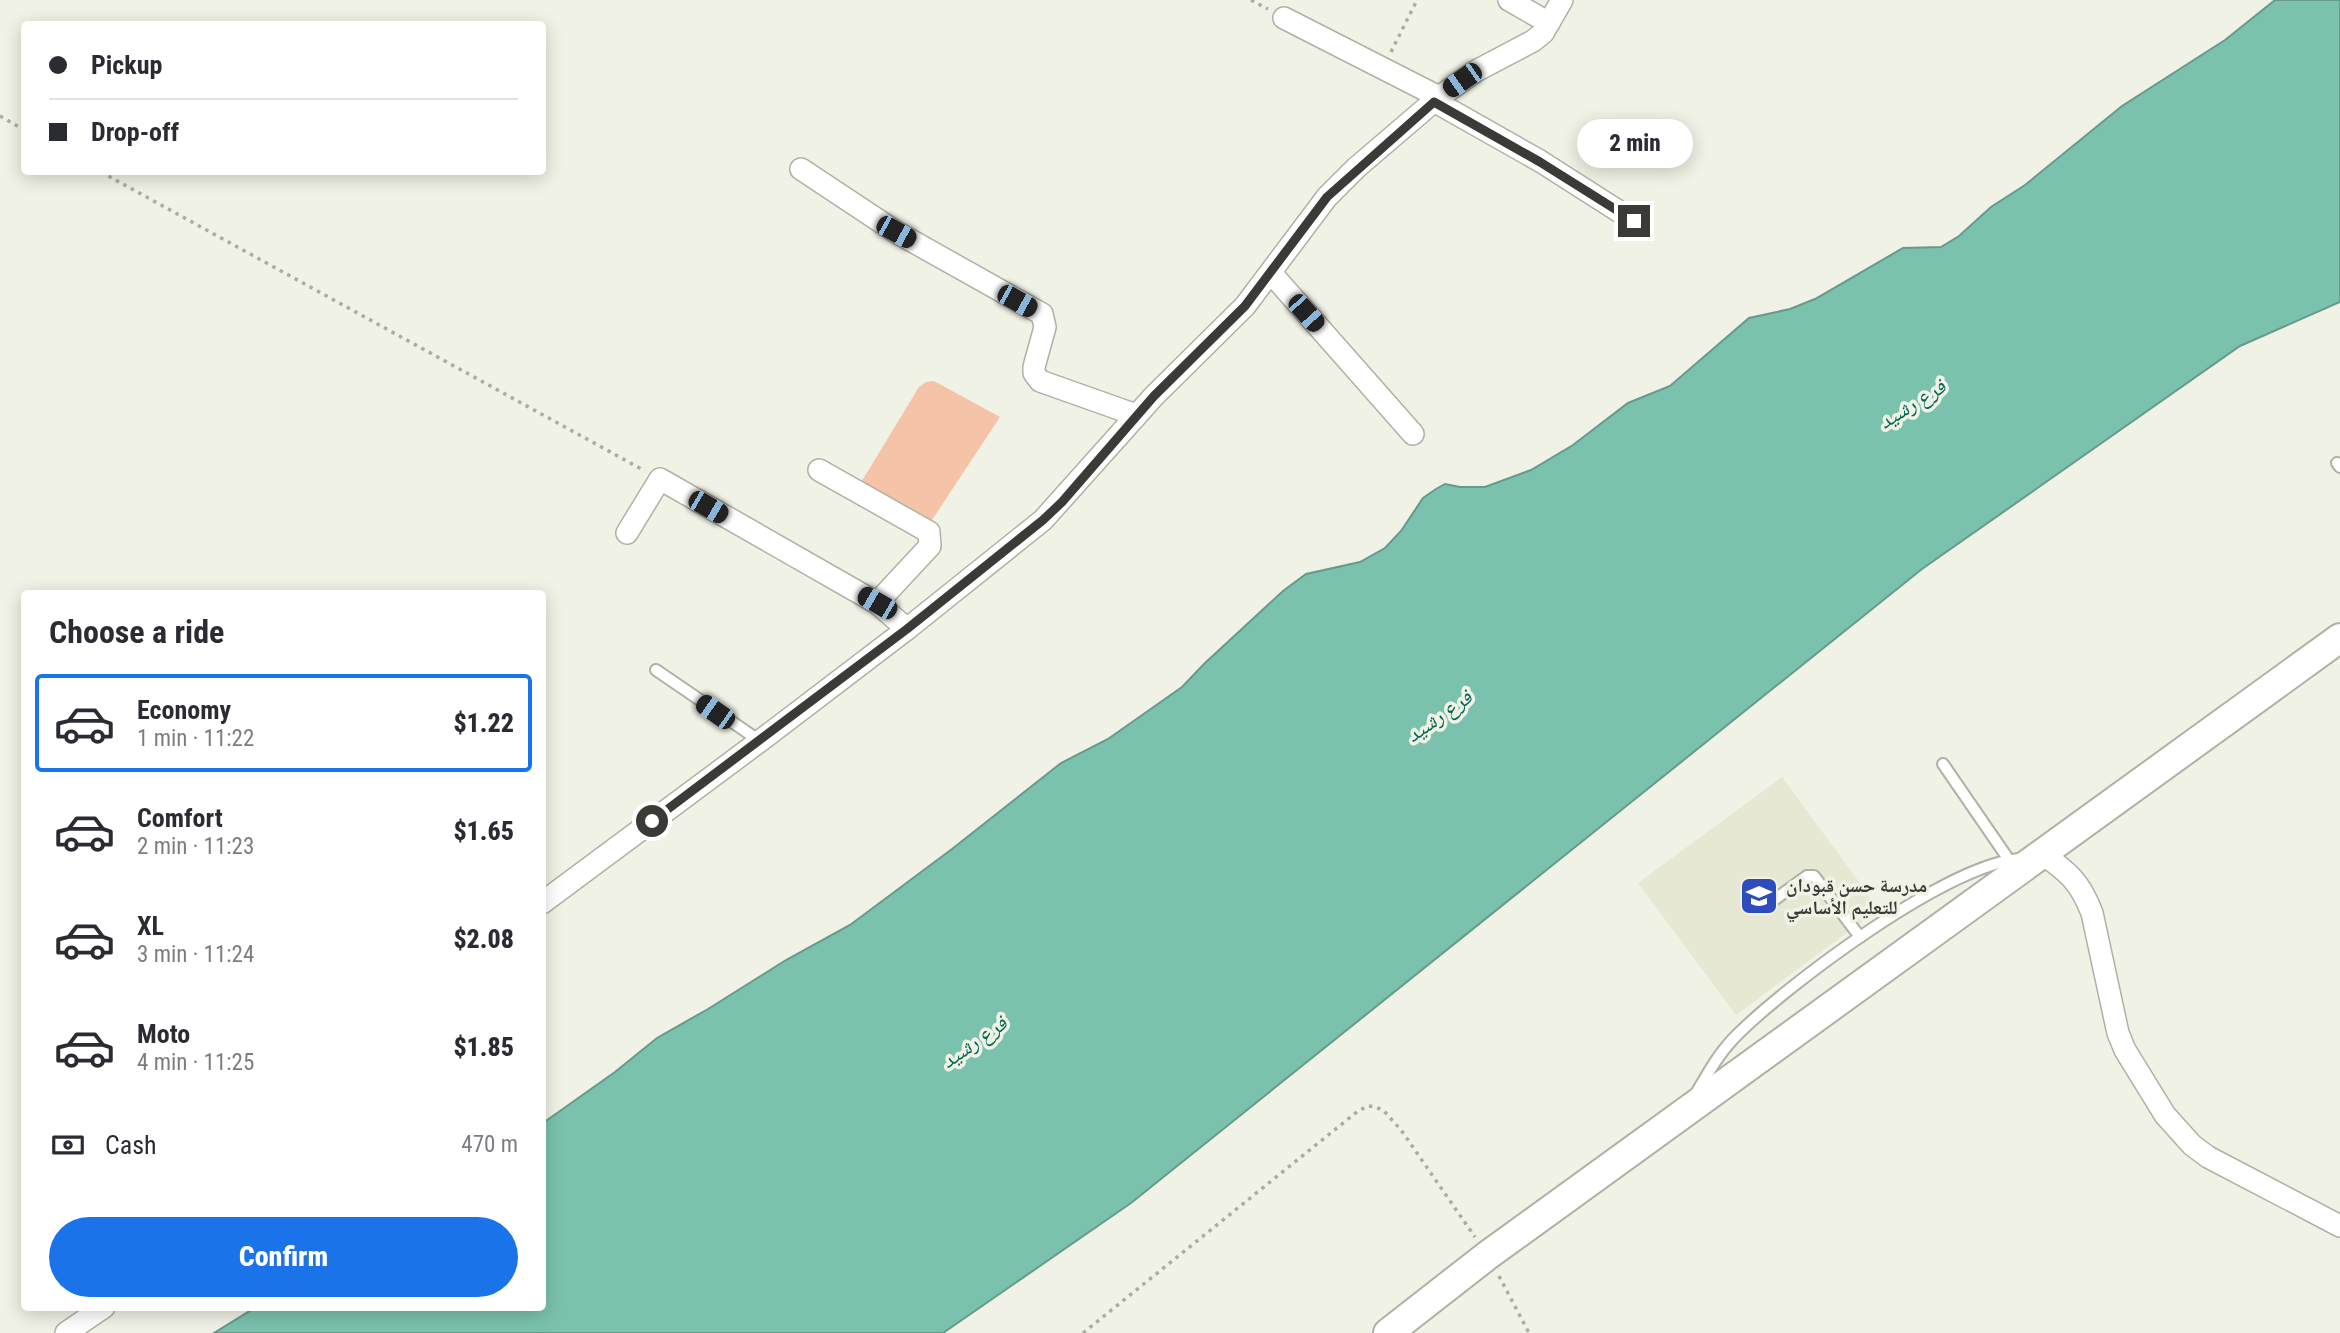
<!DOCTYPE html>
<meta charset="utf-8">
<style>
:root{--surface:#fff;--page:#f7f7f7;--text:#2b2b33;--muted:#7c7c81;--line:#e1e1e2;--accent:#1a73e8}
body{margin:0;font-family:"Roboto Condensed","Noto Naskh Arabic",sans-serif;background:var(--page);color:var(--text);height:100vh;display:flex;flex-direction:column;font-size:26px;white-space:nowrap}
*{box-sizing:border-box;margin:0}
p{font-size:23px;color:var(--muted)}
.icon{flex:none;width:38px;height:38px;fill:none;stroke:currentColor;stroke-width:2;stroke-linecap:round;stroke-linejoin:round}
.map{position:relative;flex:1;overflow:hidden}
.sheet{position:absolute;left:21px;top:590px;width:525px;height:721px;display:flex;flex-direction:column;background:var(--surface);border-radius:7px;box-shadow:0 4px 18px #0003}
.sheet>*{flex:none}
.guide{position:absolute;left:21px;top:21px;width:525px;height:154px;border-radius:7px;box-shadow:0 4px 18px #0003;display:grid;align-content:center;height:154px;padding:0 28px;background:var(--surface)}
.end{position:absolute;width:32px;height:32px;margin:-16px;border:9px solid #3a3b36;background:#fff;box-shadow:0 0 0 4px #fff}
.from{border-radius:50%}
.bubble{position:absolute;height:49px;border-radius:24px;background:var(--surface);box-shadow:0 4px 18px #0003;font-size:23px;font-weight:800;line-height:49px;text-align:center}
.car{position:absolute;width:21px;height:42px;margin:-21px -10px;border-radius:9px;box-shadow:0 0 5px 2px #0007;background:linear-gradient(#222 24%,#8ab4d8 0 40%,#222 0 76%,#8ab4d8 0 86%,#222 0)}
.guide b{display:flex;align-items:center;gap:24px;height:66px;font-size:26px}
.guide b+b{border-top:2px solid var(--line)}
.guide i{width:18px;height:18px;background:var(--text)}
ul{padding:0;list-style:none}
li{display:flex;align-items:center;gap:21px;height:98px;margin:0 14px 10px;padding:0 14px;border:4px solid transparent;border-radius:7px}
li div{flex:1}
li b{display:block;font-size:26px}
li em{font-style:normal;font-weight:800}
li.selected{border-color:var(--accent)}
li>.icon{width:63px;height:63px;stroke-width:1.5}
h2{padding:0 28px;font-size:32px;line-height:84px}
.pay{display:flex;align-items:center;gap:18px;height:77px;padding:0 28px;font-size:26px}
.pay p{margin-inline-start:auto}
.cta{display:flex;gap:14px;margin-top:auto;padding:14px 28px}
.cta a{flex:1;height:80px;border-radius:42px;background:var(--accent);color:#fff;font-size:28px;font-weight:800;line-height:80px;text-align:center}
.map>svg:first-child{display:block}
.built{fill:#e6e8d4}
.green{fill:#f5c3a7}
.water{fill:#7ac2ae;stroke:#679a8a;stroke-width:2}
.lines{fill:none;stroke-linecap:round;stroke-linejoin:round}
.lane-casing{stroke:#b0b1a5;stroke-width:14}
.street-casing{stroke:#b0b1a5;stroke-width:24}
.secondary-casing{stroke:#b0b1a5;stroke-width:32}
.path{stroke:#abada3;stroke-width:3.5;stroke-dasharray:3.5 5;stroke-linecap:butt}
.lane{stroke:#fff;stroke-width:10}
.street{stroke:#fff;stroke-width:21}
.secondary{stroke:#fff;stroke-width:28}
.route{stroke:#3a3b36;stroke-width:9}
.labels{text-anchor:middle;stroke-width:7;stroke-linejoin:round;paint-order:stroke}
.poi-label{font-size:19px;font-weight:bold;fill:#3a3b36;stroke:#f0f2e5;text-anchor:start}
.water-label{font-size:21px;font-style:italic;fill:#006754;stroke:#f0f2e5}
</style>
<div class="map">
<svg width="2340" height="1333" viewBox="0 0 2340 1333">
<rect width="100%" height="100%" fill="#f0f2e5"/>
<polygon class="built" points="1782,777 1879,909 1736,1015 1638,883"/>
<polygon class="green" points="934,381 1000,417 926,529 857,489 919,387 926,382"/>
<polygon class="water" points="2275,0 2340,0 2340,302 2240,346 1922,569 1131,1203 943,1333 214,1333 256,1307 542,1307 543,1123 615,1072 657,1038 708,1009 786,960 850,925 952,849 1061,763 1108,739 1182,687 1205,663 1283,591 1306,574 1360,562 1385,548 1401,531 1423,498 1436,489 1445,484 1460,487 1485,487 1531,470 1573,445 1628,403 1670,386 1749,318 1790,309 1815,299 1903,248 1941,247 1959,236 1991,207 2025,185 2122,106 2225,40"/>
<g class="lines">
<defs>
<g id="lane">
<polyline points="2337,463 2340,467"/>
<polyline points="656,670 760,741"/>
<polyline points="1943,764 2009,860"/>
<polyline points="1774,900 1807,876 1814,876 1860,937"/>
<path d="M1697,1092C1708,1073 1718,1055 1733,1039C1782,988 1955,858 2024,859"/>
</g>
<g id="street">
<polyline points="1509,0 1549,23"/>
<polyline points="1284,18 1439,97"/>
<polyline points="1434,101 1540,161 1634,221"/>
<polyline points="801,169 896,232 1042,314 1045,327 1034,367 1034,373 1040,381 1136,415"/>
<polyline points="1271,273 1413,434"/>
<polyline points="819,470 929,532 930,546 877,603"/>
<polyline points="627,533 660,479 877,603 907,629"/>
<path d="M2043,854C2069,873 2080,882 2092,913L2118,1033L2125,1050L2165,1115L2192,1145L2208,1157L2340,1226"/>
<polyline points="542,903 760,741 907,629 1043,520 1154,396 1245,306 1327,197 1356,168 1439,97 1476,71 1533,41 1543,33 1562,0"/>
<polyline points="66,1333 104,1307"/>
</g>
<polyline id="secondary" points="1388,1333 1488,1255 2340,638"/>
</defs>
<use href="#lane" class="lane-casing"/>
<use href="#street" class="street-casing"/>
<use href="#secondary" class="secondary-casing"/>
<g class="path">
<polyline points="1251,0 1268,9"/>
<polyline points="1391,52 1417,0"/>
<polyline points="0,116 24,130"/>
<polyline points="101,172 645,471"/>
<polyline points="1499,1276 1529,1333"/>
<polyline points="1083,1333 1358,1111 1368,1106 1376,1107 1384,1111 1401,1130 1475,1237"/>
</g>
<use href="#lane" class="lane"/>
<use href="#street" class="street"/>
<use href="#secondary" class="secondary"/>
</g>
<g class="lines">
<polyline class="route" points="652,821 907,629 1043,520 1062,502 1154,396 1245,306 1327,197 1434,102 1540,162 1634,221"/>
</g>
<defs>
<symbol id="school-square" viewBox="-11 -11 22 22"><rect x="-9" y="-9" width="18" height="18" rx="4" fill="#2f4cbc" stroke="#f0f2e5"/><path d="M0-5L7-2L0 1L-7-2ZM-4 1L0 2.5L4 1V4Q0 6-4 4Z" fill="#fff"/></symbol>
</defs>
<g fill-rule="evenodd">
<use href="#school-square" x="1737" y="874" width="44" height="44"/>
</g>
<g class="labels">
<g class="poi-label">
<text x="1786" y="892">مدرسة حسن قبودان<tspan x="1786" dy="22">للتعليم الأساسي</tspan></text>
</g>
<g class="water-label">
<text transform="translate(1912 404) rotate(-32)" y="7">فرع رشيد</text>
<text transform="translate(1439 716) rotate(-35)" y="7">فرع رشيد</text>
<text transform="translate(974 1042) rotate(-35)" y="7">فرع رشيد</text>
</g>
</g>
</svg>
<i class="end from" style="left:652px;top:821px"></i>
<i class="end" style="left:1634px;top:221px"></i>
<div class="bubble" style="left:1577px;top:119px;width:116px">2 min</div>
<i class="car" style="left:1462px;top:80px;rotate:235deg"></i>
<i class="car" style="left:896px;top:232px;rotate:119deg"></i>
<i class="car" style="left:1017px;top:301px;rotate:119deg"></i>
<i class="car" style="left:1306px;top:313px;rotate:138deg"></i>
<i class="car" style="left:708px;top:507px;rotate:120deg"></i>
<i class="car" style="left:877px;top:603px;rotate:300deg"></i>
<i class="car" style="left:715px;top:712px;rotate:305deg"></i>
<div class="guide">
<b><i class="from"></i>Pickup</b>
<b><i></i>Drop-off</b>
</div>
<section class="sheet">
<h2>Choose a ride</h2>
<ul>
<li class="selected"><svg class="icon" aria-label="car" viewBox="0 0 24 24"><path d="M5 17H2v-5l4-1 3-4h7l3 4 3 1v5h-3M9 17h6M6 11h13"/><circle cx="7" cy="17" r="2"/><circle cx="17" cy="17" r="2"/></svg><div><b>Economy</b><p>1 min · 11:22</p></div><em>$1.22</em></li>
<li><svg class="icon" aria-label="car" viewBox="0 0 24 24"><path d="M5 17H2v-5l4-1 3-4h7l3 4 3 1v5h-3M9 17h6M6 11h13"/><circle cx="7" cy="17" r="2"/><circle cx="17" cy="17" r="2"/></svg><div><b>Comfort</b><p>2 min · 11:23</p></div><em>$1.65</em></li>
<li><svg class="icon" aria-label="car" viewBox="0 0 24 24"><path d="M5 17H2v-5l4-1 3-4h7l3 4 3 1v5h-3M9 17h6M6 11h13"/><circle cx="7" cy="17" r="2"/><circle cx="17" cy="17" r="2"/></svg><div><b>XL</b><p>3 min · 11:24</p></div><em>$2.08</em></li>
<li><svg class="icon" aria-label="car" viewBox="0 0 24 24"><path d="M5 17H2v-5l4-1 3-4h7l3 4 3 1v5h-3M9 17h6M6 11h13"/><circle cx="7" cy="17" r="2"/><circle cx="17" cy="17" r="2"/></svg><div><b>Moto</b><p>4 min · 11:25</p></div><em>$1.85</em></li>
</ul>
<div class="pay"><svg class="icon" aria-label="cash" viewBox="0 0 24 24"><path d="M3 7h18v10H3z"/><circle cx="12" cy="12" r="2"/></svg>Cash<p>470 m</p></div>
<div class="cta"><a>Confirm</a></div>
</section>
</div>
